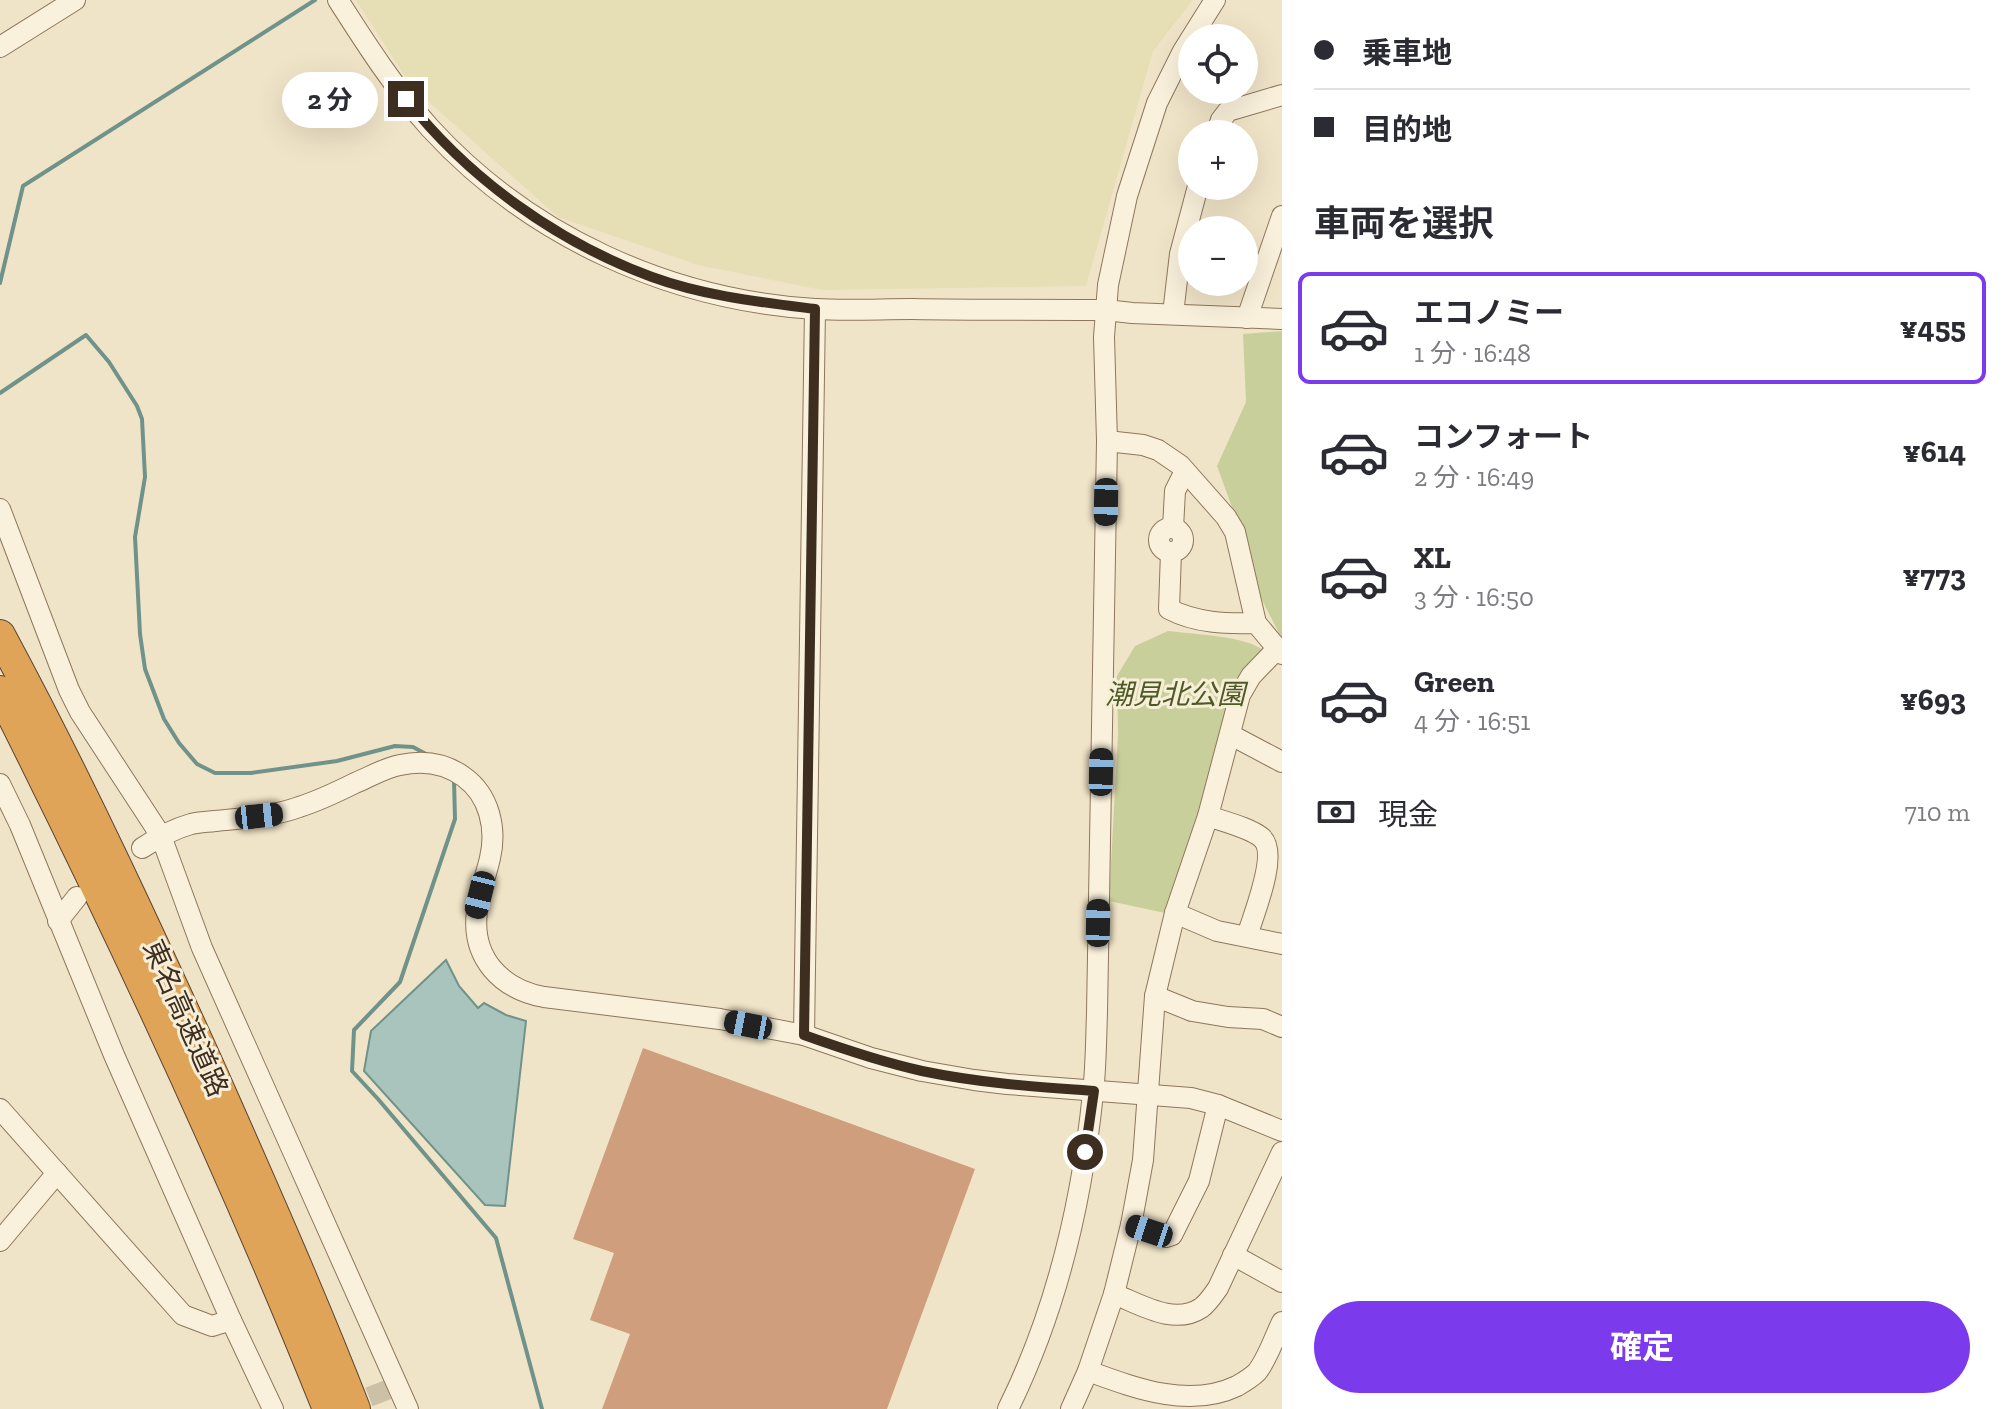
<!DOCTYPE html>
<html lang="ja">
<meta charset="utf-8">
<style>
:root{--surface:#fff;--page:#f2f2f3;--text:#2b2b33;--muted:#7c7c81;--line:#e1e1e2;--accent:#7c3aed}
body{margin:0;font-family:"Zilla Slab","Noto Sans JP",serif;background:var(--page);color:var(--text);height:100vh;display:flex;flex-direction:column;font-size:30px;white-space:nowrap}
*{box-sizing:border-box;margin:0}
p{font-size:26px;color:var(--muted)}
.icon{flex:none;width:44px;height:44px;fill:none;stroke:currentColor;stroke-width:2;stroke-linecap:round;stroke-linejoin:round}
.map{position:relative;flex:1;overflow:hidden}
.drawer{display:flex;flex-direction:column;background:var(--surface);width:720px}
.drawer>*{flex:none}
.guide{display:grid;align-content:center;height:176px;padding:0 32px;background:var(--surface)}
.tools{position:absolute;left:1178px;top:24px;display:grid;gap:16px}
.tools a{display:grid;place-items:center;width:80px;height:80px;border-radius:50%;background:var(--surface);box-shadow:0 8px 32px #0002;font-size:40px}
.end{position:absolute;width:36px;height:36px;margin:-18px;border:10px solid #3d2e20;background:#fff;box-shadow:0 0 0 4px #fff}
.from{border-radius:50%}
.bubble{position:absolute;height:56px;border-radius:28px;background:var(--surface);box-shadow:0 8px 32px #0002;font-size:26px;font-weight:700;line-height:56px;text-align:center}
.car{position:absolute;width:24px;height:48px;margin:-24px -12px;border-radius:10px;box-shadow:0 0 6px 2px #0007;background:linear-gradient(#222 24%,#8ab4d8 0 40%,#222 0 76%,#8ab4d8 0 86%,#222 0)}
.guide b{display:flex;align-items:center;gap:28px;height:76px;font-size:30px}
.guide b+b{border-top:2px solid var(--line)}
.guide i{width:20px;height:20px;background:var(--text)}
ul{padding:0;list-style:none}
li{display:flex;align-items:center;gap:24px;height:112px;margin:0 16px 12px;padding:0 16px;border:4px solid transparent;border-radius:12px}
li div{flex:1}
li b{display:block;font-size:30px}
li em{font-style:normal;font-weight:700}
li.on{border-color:var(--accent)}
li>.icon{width:72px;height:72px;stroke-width:1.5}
h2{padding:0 32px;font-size:36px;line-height:96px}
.pay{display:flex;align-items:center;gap:20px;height:88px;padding:0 32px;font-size:30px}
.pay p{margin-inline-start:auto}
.primary-button{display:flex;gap:16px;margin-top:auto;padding:16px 32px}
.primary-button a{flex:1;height:92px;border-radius:48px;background:var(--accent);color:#fff;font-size:32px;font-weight:700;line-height:92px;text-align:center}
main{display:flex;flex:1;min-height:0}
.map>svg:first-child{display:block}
.farmland{fill:#e6deb5}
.green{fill:#c9cf9b}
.water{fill:#a9c4bc;stroke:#6f938a;stroke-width:2}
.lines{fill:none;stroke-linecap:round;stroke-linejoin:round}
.stream{stroke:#6f938a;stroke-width:4}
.building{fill:#cf9f7d}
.minor-tunnel{stroke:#ccc0a6;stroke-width:20;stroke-dasharray:20 10;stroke-linecap:butt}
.minor-casing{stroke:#8d765c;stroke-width:22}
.highway-casing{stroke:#5b4430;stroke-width:32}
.minor{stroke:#faf1dc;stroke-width:20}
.highway{stroke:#e0a458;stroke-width:30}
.route{stroke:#3d2e20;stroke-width:10}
.labels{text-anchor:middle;stroke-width:6;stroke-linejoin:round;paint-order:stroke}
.park-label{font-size:28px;font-style:italic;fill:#4d5a26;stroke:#f7eed8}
.street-label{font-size:28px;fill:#3d2e20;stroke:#f7eed8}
</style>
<main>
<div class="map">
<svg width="1282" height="1409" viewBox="0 0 1282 1409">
<rect width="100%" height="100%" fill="#f0e4c8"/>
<polygon class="farmland" points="356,0 1193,0 1153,51 1086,286 822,290 698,265 558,217 411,86"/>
<g class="green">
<polygon points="1282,331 1282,639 1260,596 1237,521 1217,466 1246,402 1243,334"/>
<path d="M1168,631C1191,634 1248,636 1264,651L1165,913L1109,901L1118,734L1117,676L1135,646Z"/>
</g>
<polygon class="water" points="446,960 459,986 478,1008 484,1003 506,1015 526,1021 505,1206 485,1205 364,1071 371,1031"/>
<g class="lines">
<g class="stream">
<polyline points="0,283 23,186 315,0"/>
<polyline points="0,393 86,335 109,362 137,406 142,419 145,477 135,537 140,634 145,669 164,719 179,743 197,764 215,773 251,773 337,761 395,746 413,747 426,754"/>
<polyline points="454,781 455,819 400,982 354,1030 352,1071 378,1099 496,1238 542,1409"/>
</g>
</g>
<polygon class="building" points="643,1048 975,1169 887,1409 602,1409 630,1334 590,1320 614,1253 573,1239"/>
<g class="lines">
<polyline class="minor-tunnel" points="341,1408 397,1386"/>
<defs>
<g id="minor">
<path d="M338,0C366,44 395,89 430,128C529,236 669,300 815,309C847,311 880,309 912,309C977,310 1042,310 1106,310L1132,313L1282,319"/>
<polyline points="0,47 75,0"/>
<polyline points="1216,134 1221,120 1228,111 1282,95"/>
<polyline points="1173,314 1180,254 1198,186"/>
<polyline points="1247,318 1282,216"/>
<polyline points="1107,441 1143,445 1158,450 1180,465 1226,517 1235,532 1256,623 1282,654"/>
<polyline points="0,509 69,690 80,712 161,836 202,948 408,1409"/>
<polyline points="1173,528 1175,491 1185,471"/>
<circle cx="1171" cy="540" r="12"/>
<path d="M1171,552L1169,609C1196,623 1226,624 1256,623"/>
<polyline points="1231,735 1282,762"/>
<polyline points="0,784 20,825 114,1055 231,1320 273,1409"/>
<path d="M1208,816C1222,821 1251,828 1262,838C1279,854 1253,916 1247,936"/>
<path d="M142,848C157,838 173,829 191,824C199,822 207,822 215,821C243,818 272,817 299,807C318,801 337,792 355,783C370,777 384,768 400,765C423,760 445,763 464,777C489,795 497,828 490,858C486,876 479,893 477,911C471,958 501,989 544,997L720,1019L804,1035L871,1058L922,1071L974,1080L1007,1084L1191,1098L1218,1105L1282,1131"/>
<polyline points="1175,913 1217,931 1282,944"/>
<polyline points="58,921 77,897"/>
<polyline points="1155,996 1192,1011 1228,1017 1263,1019 1282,1027"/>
<polyline points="804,1035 815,309"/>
<polyline points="0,1109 183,1315 212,1326 231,1320"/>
<polyline points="1131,1225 1166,1237 1172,1235 1199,1181 1218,1105"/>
<polyline points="0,1241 57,1173"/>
<polyline points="1233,1255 1282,1282"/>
<path d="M1114,1294C1140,1304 1174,1326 1201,1308C1208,1303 1213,1295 1218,1288L1282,1152"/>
<path d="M1088,1371C1135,1388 1189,1409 1237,1386C1244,1382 1251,1378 1257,1372C1268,1358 1274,1338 1282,1322"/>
<path d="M1008,1409C1057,1310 1082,1202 1093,1093C1096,1067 1096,1040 1097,1013L1107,441L1104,337L1108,285L1127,196L1157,103L1183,51L1215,0"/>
<polyline points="1071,1409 1088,1371 1114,1294 1131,1225 1143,1160 1155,996 1175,913 1208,816 1240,695 1251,676 1277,649"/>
</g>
<g id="highway">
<path d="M0,635C77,778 146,927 213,1075C262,1186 311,1296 355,1409"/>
<path d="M0,691C118,926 230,1164 328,1409"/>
</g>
</defs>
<use href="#minor" class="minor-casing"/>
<use href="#highway" class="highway-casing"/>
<use href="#minor" class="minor"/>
<use href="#highway" class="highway"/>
</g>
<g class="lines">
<path class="route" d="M406,99C469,179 557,242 652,277C704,296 760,302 815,309L804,1035C843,1049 882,1062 922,1071C979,1083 1036,1087 1094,1091L1085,1152"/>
</g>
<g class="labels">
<g class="park-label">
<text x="1175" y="704">潮見北公園</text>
</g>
<g class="street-label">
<text transform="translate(186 1018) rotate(66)" y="10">東名高速道路</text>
</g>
</g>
</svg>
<div class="tools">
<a><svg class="icon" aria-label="locate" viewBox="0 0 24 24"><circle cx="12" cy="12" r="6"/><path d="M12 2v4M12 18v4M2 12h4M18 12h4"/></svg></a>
<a>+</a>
<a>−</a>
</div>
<i class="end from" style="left:1085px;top:1152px"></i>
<i class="end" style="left:406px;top:99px"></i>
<div class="bubble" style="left:282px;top:72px;width:96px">2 分</div>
<i class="car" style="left:1106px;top:502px;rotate:181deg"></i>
<i class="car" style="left:1101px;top:772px;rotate:1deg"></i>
<i class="car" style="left:259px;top:816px;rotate:84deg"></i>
<i class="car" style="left:480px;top:895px;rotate:194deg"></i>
<i class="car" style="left:1098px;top:923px;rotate:1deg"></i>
<i class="car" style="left:748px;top:1025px;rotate:281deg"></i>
<i class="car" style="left:1149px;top:1231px;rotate:288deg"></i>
</div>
<section class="drawer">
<div class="guide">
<b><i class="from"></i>乗車地</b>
<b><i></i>目的地</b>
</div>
<h2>車両を選択</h2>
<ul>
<li class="on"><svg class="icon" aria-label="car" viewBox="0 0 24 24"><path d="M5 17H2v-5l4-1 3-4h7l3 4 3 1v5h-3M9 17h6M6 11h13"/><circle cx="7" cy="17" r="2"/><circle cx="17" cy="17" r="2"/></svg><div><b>エコノミー</b><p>1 分 · 16:48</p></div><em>¥455</em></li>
<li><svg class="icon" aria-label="car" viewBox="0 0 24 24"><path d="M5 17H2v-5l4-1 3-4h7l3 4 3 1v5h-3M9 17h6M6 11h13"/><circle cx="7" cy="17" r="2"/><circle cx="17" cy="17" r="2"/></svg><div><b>コンフォート</b><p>2 分 · 16:49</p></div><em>¥614</em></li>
<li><svg class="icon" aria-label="car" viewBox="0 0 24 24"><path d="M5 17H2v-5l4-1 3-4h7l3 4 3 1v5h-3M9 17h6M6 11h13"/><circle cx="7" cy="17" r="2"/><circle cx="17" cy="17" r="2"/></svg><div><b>XL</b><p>3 分 · 16:50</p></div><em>¥773</em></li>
<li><svg class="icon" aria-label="car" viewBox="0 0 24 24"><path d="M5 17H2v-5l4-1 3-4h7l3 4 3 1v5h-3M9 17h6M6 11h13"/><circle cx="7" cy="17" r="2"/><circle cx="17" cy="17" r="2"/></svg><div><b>Green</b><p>4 分 · 16:51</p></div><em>¥693</em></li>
</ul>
<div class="pay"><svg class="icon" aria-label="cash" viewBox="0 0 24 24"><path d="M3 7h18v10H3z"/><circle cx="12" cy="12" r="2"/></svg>現金<p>710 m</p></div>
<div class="primary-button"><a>確定</a></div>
</section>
</main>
